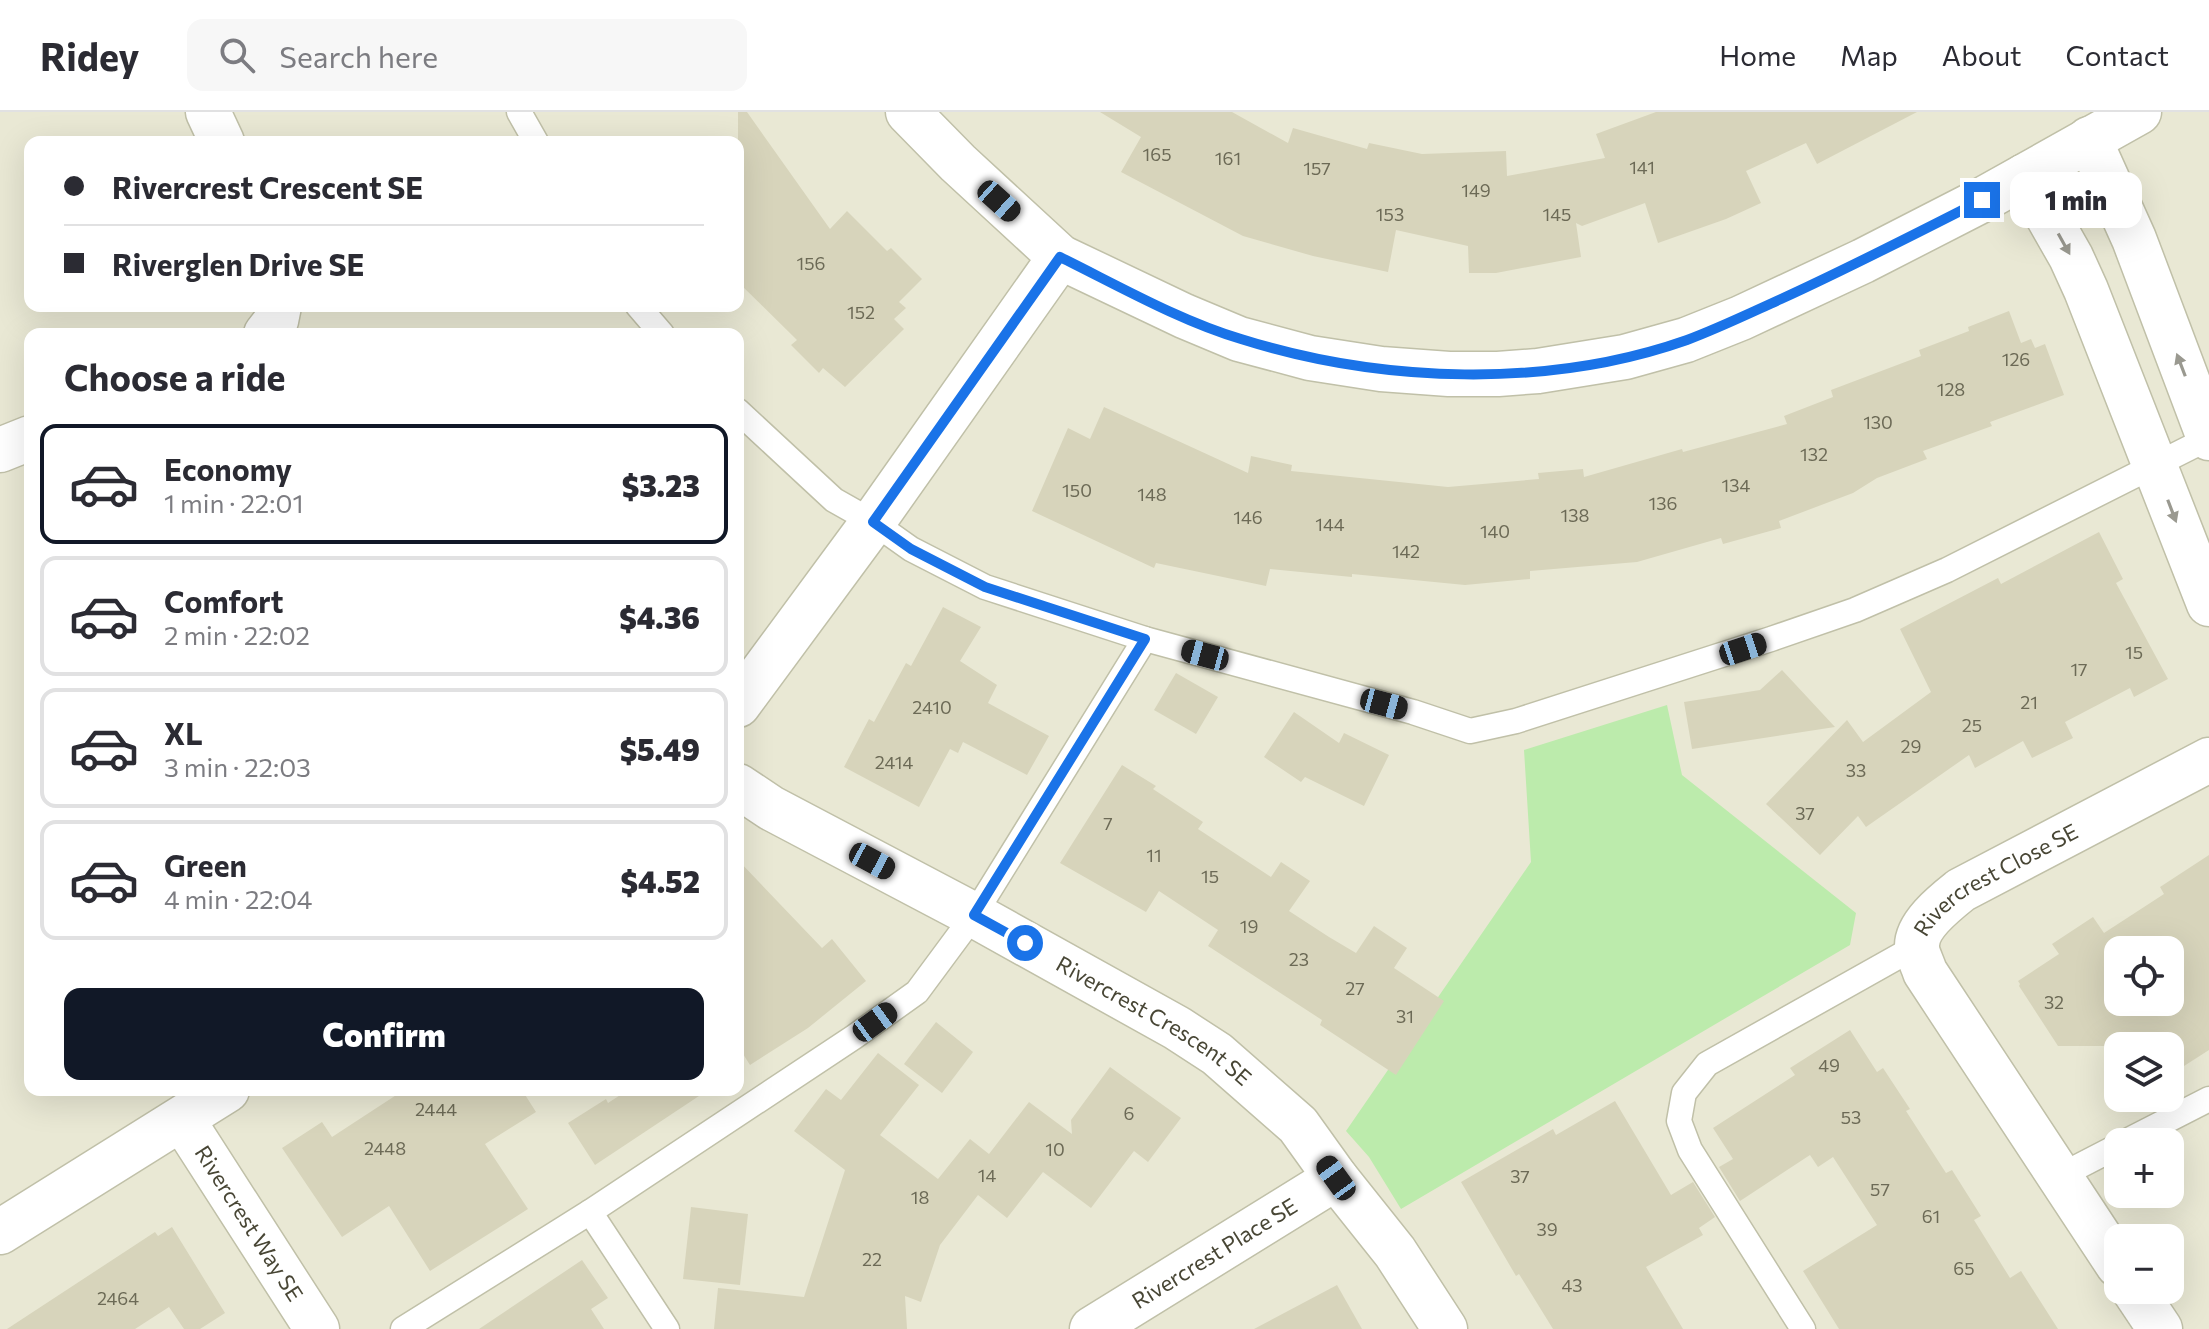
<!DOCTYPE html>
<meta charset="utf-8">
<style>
:root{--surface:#fff;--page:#f7f7f7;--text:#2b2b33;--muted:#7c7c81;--line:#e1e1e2;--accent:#111827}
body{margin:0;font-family:Commissioner,sans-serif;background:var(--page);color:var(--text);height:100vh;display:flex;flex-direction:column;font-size:30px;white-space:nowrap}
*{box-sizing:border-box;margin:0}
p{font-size:26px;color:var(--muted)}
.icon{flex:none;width:44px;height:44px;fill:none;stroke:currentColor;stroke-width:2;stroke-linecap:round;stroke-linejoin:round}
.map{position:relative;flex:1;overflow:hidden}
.drawer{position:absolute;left:24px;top:216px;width:720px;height:768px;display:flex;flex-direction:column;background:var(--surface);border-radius:16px;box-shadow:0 8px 32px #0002}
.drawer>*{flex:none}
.banner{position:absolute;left:24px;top:24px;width:720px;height:176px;border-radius:16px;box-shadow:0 8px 32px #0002;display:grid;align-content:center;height:176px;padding:0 40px;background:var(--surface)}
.fabs{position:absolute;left:2104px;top:824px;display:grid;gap:16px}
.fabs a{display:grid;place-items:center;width:80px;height:80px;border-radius:16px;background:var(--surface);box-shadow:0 8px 32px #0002;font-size:40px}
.end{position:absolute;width:36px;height:36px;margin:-18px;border:10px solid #1a73e8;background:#fff;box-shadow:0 0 0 4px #fff}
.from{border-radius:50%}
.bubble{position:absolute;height:56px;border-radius:16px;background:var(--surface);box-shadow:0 8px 32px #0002;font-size:26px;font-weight:800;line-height:56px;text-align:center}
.car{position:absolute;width:24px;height:48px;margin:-24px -12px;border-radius:10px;box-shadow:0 0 6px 2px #0007;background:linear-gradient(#222 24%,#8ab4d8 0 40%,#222 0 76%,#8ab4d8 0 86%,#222 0)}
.banner b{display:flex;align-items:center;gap:28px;height:76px;font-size:30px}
.banner b+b{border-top:2px solid var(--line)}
.banner i{width:20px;height:20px;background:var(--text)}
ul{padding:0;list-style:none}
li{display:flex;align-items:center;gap:24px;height:120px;margin:0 16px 12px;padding:0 24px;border:4px solid var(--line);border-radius:16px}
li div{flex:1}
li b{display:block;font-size:30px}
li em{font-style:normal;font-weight:800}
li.active{border-color:var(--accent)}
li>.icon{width:72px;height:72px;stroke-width:1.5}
h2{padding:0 40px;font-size:36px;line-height:96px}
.primary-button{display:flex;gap:16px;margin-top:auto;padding:16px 40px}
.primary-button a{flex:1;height:92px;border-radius:16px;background:var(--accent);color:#fff;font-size:32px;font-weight:800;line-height:92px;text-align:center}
header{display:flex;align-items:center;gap:48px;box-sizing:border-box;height:112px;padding:0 40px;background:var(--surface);border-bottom:2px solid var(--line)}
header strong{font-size:38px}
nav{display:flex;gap:44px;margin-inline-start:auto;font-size:28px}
.search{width:560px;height:72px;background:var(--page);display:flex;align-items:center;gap:20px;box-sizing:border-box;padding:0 28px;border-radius:16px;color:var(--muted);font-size:30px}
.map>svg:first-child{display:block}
.residential{fill:#e9e8d4;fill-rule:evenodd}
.green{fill:#bcebac}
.building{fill:#d7d4bb;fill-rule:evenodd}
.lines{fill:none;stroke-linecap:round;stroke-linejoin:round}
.service-casing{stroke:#c0c0a8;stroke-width:27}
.minor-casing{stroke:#c0c0a8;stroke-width:47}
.tertiary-casing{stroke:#c0c0a8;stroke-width:47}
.service{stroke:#fff;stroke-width:24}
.minor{stroke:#fff;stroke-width:44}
.tertiary{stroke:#fff;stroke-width:44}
.oneway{fill:#9a9990}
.route{stroke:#1a73e8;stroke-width:10}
.labels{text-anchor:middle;stroke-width:6;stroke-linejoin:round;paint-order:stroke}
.number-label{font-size:18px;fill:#6c6a56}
.street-label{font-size:22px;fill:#484635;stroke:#fff}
</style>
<header>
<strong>Ridey</strong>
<div class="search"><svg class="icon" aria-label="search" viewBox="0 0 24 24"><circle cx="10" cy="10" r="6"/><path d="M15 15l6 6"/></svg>Search here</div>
<nav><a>Home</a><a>Map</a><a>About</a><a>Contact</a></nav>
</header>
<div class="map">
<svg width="2209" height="1217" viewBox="0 0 2209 1217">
<rect width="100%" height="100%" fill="#f4f4e6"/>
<path class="residential" d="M0,0H2209V1217H0ZM30,30H738V194H30ZM30,222H738V978H30ZM2118,838H2170V890H2118ZM2118,934H2170V986H2118ZM2118,1030H2170V1082H2118ZM2118,1126H2170V1178H2118Z"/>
<polygon class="green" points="1667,593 1682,663 1856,801 1850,833 1401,1097 1369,1045 1346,1019 1531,750 1524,638"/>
<g class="building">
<polygon points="738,0 747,0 830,117 847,99 887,139 891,136 922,167 899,190 906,196 894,207 904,217 845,275 823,256 819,261 791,233 797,228 738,170"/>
<polygon points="1100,0 1232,0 1288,31 1293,16 1367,37 1369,31 1422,42 1506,39 1507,64 1605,46 1596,22 1656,0 1917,0 1817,52 1806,31 1746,59 1761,91 1726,107 1658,131 1645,91 1582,114 1576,111 1581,145 1496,161 1469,161 1468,134 1396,118 1388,160 1313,144 1243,124 1121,60 1141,25"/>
<polygon points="2009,199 2021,231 2031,227 2035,236 2045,232 2064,283 1990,310 1992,314 1923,339 1927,347 1877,366 1853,381 1779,409 1781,416 1723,432 1721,426 1637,450 1530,459 1530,467 1465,473 1352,462 1352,465 1270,457 1266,474 1156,451 1154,456 1032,399 1068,316 1090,327 1104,295 1248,361 1251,344 1292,353 1291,359 1448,375 1539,367 1538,361 1583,357 1584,365 1682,337 1683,340 1787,312 1784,304 1833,285 1831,278 1921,244 1919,238 1969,219 1968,215"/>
<polygon points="2099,420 2123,467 2116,471 2168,567 2134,585 2130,576 2065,610 2073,626 2032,646 2023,629 1975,656 1969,643 1866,715 1858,704 1820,743 1766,692 1847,608 1863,630 1931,580 1900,517 1998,466 2001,472"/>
<polygon points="943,495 981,515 960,549 997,573 988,591 1049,624 1027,663 963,630 958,641 950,637 919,695 844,655 869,607 874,610 906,551 911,554"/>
<polygon points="1782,558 1835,615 1692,637 1684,590 1760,578"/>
<polygon points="1176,561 1218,585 1196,622 1154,598"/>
<polygon points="1294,600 1339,631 1344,621 1389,643 1364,694 1305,665 1301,670 1264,645"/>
<polygon points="1122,653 1156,674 1153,677 1203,710 1198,717 1271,765 1281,750 1310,769 1289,799 1329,825 1356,841 1374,814 1407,836 1394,856 1444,889 1396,963 1320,913 1322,908 1208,834 1218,818 1159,779 1146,800 1060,751"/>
<path d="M2209,743V938L2170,963V934H2058L2019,874L2020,872L2018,869L2059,842L2052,832L2093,805L2104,821L2164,782L2160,775ZM2118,838H2170V890H2118Z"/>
<polygon points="738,748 822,836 832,827 866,869 808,916 750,953 738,934"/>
<polygon points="936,910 973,940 942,981 904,952"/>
<polygon points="1850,918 1877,960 1883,956 1910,997 1906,999 1946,1061 1952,1058 1981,1104 1974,1108 2010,1166 2021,1159 2058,1217 1839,1217 1803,1159 1877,1113 1833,1045 1818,1055 1810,1043 1740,1089 1719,1055 1733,1047 1713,1016 1795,963 1790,956"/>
<polygon points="878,941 919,973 880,1023 938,1067 970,1027 989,1042 1029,990 1072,1022 1071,1008 1110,955 1181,1006 1148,1050 1134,1039 1091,1096 1043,1060 1007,1106 978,1083 940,1133 921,1190 905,1184 907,1217 714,1217 718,1176 804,1185 845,1058 794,1019 826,977 841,988"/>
<polygon points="404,978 522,978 536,1000 485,1032 528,1097 430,1159 389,1094 342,1125 282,1036 322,1010 332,1025"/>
<polygon points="628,978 708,978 595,1053 568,1011 606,987 608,991"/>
<polygon points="1615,989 1671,1083 1693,1070 1715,1105 1699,1116 1703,1123 1646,1155 1683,1217 1553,1217 1519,1162 1516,1164 1461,1070 1553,1017 1556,1023"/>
<polygon points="691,1095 748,1102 740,1173 683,1167"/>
<polygon points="172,1115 225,1201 200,1217 184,1217 169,1195 135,1217 7,1217 155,1120 158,1124"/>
<polygon points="582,1148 608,1186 591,1197 604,1217 479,1217"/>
<polygon points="1337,1173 1362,1217 1254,1217"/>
</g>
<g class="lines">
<defs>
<g id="service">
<polyline points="519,0 536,30"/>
<polyline points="638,194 662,222"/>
<polyline points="738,299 834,388 873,410 911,437 985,475 1145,527 1413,600 1470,619 1516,609 1771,527 1855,498 1947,458 2209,326"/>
<polyline points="2125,1030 2209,987"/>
<polyline points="2060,1064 2118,1034"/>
<polyline points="590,1100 667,1217"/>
<polyline points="403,1217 590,1100 854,925 917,880 974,803 1145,527"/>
<polyline points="1803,1217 1690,1038 1679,1009 1684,981 1707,952 1917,834"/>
</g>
<g id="minor">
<polyline points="208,0 222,30"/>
<polyline points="2089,27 2134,127 2209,326"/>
<polyline points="2025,64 2071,145 2086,178 2209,492"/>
<polyline points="266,222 276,209 279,194"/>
<polyline points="0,338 30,326"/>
<polyline points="738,593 873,410 1060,145"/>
<path id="s1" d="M738,674L771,696L974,803L1177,916L1217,942L1298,1013L1336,1066L1395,1140L1445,1217"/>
<path id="s2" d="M182,1007L317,1217"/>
<polyline points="0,1120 227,978"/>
<path id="s3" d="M2118,1153L1925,860C1923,853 1917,842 1917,835C1916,813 1946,790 1961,778L2209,648"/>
<polyline points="2134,1178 2160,1217"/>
<path id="s4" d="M1092,1217L1336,1066"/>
</g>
<polyline id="tertiary" points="908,0 958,51 1060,145 1184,204 1239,227 1310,246 1381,257 1449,262 1498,262 1538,259 1625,245 1686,228 1741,206 1863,149 1982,88 2139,0"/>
</defs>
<use href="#service" class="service-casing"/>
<use href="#minor" class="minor-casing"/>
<use href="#tertiary" class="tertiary-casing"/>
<use href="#service" class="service"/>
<use href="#minor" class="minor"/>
<use href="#tertiary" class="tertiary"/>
</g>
<defs><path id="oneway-solid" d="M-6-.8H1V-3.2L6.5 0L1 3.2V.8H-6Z" transform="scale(2)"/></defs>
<g class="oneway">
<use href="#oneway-solid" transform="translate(2064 132) rotate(61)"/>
<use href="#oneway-solid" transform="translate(2181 253) rotate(-111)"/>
<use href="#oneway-solid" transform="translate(2172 399) rotate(69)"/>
</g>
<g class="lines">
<path class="route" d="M1025,831L974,803L1145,527L985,475L911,437L873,410L1060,145C1117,173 1180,209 1241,227C1381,271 1548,277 1687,228C1719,216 1750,201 1781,187C1849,156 1915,122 1982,88"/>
</g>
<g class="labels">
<g class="number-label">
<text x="1157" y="49">165</text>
<text x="1228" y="53">161</text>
<text x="1642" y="62">141</text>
<text x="1317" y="63">157</text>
<text x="1476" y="85">149</text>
<text x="1390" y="109">153</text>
<text x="1557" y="109">145</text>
<text x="811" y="158">156</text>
<text x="861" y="207">152</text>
<text x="2016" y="254">126</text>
<text x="1951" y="284">128</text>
<text x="1878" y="317">130</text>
<text x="1814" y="349">132</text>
<text x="1736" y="380">134</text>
<text x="1077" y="385">150</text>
<text x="1152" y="389">148</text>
<text x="1663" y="398">136</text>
<text x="1575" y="410">138</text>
<text x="1248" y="412">146</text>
<text x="1330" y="419">144</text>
<text x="1495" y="426">140</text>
<text x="1406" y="446">142</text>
<text x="2134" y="547">15</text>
<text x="2079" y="564">17</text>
<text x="2029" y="597">21</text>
<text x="932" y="602">2410</text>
<text x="1972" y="620">25</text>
<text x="1911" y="641">29</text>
<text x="894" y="657">2414</text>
<text x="1856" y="665">33</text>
<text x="1805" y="708">37</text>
<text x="1108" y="718">7</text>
<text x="1154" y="750">11</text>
<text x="1210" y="771">15</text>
<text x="1249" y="821">19</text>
<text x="1299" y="854">23</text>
<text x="1355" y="883">27</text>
<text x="2054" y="897">32</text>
<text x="1405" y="911">31</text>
<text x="1829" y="960">49</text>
<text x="436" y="1004">2444</text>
<text x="1129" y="1008">6</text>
<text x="1851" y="1012">53</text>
<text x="385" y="1043">2448</text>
<text x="1055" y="1044">10</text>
<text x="987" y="1070">14</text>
<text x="1520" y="1071">37</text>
<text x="1880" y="1084">57</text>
<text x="920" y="1092">18</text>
<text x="1931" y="1111">61</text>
<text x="1547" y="1124">39</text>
<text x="872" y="1154">22</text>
<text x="1964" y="1163">65</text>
<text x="1572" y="1180">43</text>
<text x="118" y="1193">2464</text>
</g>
<g class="street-label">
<text dy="8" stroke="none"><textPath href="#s3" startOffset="486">Rivercrest Close SE</textPath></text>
<text dy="8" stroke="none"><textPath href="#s1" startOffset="478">Rivercrest Crescent SE</textPath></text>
<text dy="8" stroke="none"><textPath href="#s2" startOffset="124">Rivercrest Way SE</textPath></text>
<text dy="8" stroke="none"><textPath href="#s4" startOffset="144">Rivercrest Place SE</textPath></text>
</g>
</g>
</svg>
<div class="fabs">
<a><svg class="icon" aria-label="locate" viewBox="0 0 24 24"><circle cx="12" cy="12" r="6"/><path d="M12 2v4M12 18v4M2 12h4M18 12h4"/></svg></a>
<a><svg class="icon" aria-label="layers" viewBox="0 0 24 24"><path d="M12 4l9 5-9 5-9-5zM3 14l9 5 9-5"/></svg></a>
<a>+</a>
<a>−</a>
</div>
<i class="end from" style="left:1025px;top:831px"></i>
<i class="end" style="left:1982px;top:88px"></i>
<div class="bubble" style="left:2010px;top:60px;width:132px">1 min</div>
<i class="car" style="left:999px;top:89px;rotate:132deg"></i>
<i class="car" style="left:1743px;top:537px;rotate:72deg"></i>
<i class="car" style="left:1205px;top:543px;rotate:285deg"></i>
<i class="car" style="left:1384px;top:592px;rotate:105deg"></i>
<i class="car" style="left:872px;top:749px;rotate:118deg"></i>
<i class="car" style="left:875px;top:910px;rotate:54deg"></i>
<i class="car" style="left:1336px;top:1066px;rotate:324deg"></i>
<div class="banner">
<b><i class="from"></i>Rivercrest Crescent SE</b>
<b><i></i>Riverglen Drive SE</b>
</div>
<section class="drawer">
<h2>Choose a ride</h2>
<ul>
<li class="active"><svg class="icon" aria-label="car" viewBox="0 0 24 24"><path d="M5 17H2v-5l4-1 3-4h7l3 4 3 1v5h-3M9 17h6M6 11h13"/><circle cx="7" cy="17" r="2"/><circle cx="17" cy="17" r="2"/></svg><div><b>Economy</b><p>1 min · 22:01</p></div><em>$3.23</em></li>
<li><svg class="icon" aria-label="car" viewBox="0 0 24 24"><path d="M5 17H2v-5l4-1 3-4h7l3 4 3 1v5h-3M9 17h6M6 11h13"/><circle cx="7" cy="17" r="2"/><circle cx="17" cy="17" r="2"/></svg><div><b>Comfort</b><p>2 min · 22:02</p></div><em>$4.36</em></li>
<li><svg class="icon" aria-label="car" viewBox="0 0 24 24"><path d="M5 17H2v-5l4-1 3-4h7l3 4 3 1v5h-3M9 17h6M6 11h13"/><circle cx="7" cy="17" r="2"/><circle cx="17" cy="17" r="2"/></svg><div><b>XL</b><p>3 min · 22:03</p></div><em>$5.49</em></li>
<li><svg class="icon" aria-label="car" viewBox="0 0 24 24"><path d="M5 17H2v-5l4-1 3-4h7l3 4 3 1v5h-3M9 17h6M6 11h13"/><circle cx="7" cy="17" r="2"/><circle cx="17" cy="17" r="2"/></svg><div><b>Green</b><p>4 min · 22:04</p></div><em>$4.52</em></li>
</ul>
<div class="primary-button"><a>Confirm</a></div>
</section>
</div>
